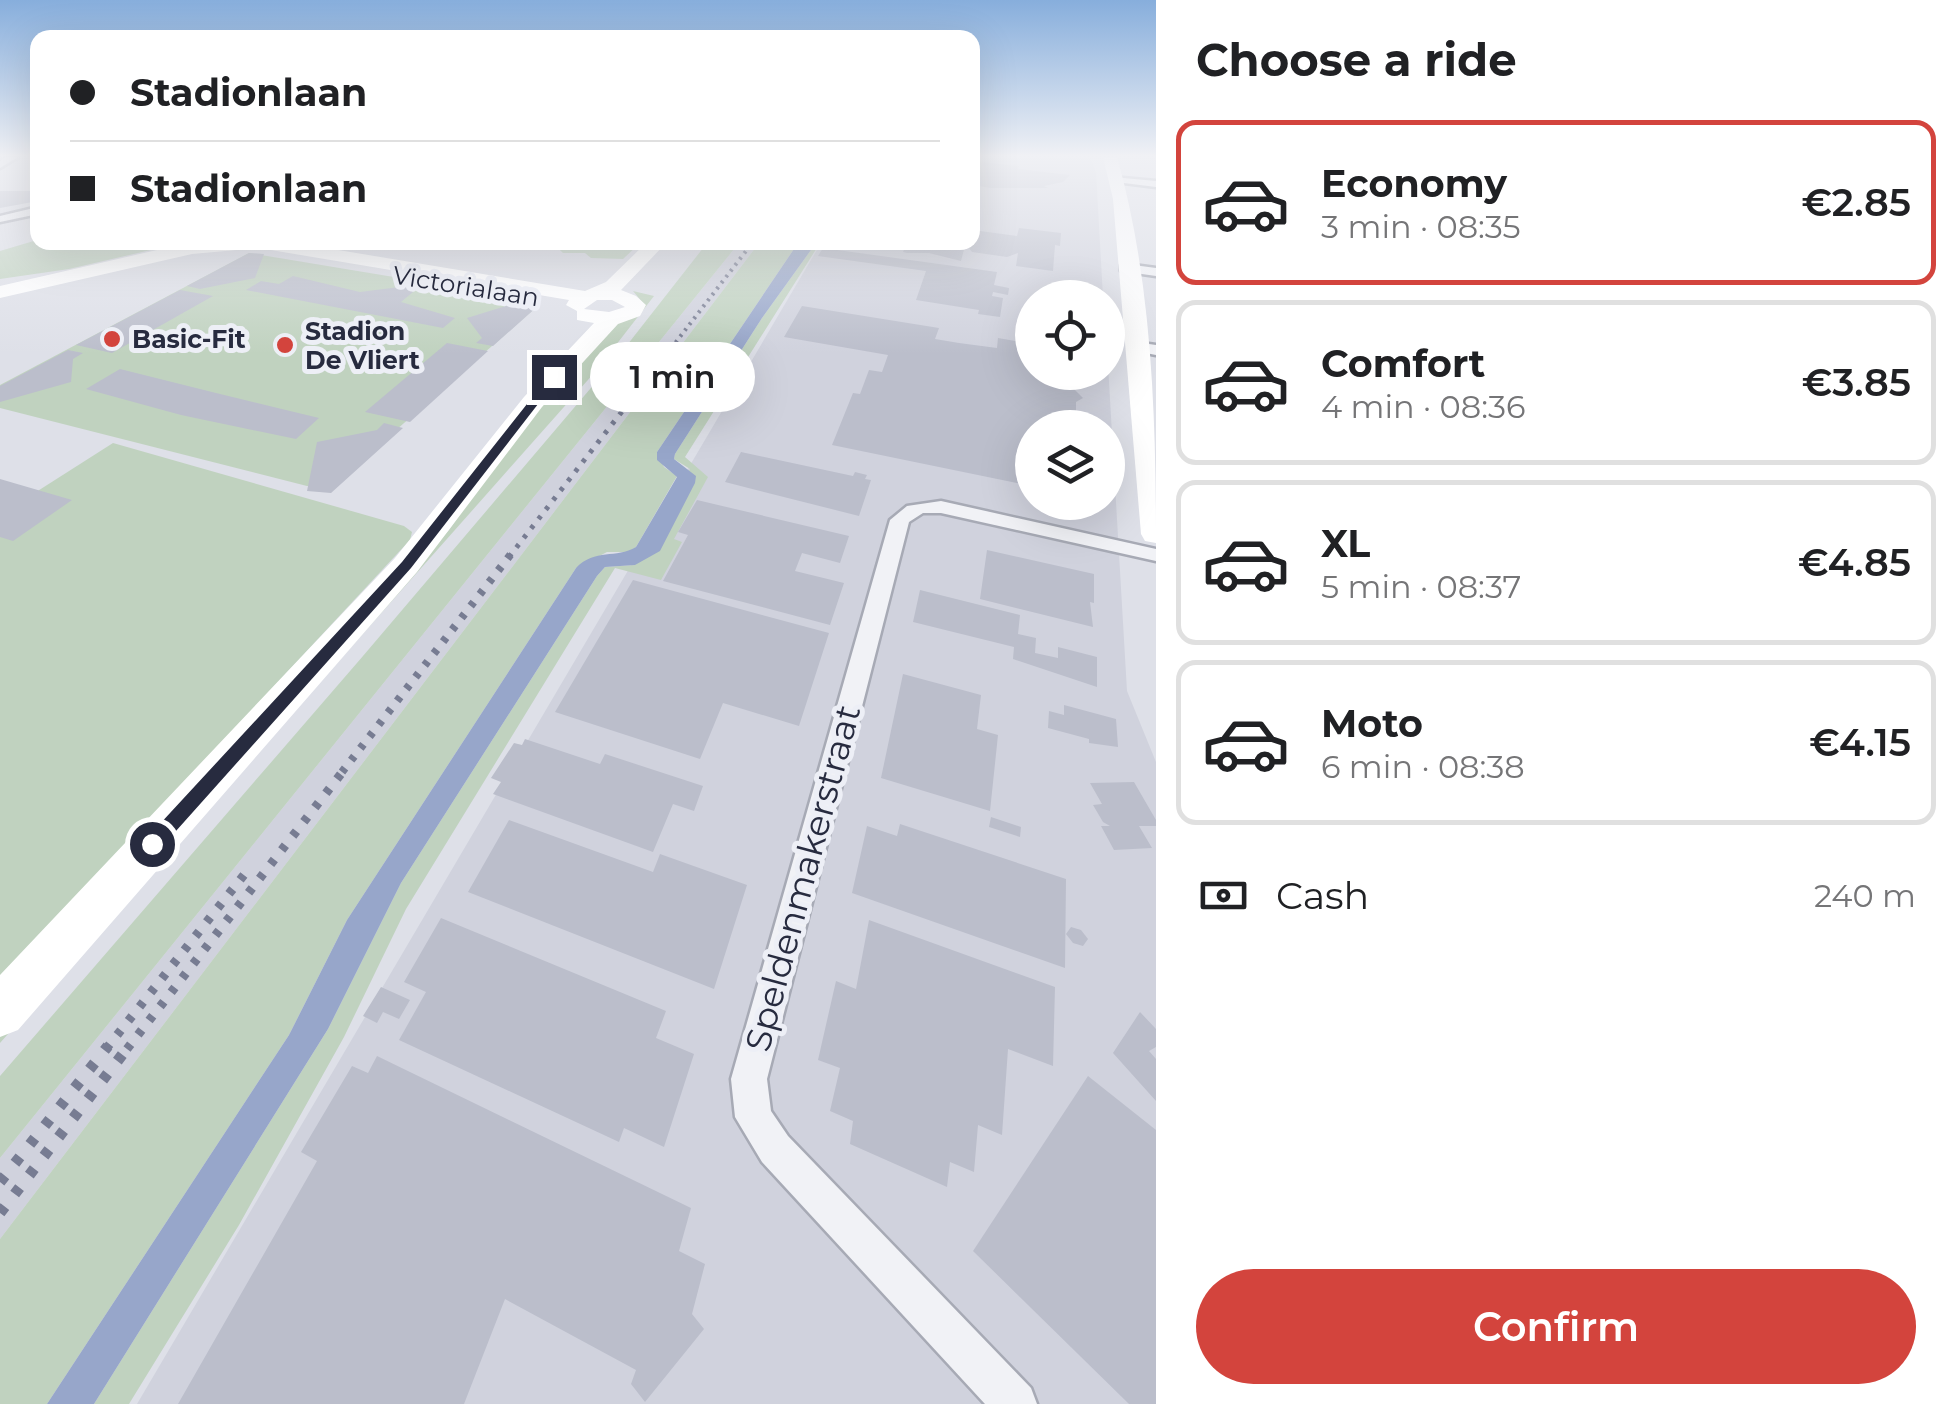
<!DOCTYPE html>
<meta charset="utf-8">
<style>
:root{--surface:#fff;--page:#f2f2f2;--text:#202124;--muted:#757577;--line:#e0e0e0;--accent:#d3443d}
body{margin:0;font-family:Montserrat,sans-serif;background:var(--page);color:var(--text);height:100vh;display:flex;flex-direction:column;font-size:38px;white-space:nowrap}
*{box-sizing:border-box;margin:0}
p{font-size:32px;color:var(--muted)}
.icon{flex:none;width:55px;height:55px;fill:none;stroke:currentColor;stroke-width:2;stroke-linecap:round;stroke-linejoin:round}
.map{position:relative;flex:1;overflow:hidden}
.side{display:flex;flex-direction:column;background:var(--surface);width:800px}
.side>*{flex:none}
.banner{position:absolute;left:30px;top:30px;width:950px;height:220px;border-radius:20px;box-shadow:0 10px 40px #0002;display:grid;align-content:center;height:220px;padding:0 40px;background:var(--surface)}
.fabs{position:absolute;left:1015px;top:280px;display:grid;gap:20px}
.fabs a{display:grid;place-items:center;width:110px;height:110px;border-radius:50%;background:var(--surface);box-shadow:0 10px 40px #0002;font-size:50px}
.end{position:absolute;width:45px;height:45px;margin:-22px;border:12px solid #272b3f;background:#fff;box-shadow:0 0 0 5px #fff}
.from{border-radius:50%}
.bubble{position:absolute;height:70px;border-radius:35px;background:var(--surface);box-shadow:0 10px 40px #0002;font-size:32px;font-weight:600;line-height:70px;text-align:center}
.banner b{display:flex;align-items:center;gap:35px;height:95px;font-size:38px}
.banner b+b{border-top:2px solid var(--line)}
.banner i{width:25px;height:25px;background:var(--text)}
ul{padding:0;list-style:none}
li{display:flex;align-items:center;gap:30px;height:165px;margin:0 20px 15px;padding:0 20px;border:5px solid var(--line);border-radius:20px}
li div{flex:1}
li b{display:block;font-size:38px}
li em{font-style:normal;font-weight:600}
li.active{border-color:var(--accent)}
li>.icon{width:90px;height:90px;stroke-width:1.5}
h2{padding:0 40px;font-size:45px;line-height:120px}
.pay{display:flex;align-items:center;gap:25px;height:110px;padding:0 40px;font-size:38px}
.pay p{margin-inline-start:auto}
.action{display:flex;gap:20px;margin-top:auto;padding:20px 40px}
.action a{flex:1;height:115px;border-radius:60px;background:var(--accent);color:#fff;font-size:40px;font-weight:600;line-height:115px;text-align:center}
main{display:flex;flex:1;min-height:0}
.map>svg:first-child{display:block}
.built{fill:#d0d2dd;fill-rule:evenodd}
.green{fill:#c0d2bf}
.water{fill:#97a6ca}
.building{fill:#bbbecb}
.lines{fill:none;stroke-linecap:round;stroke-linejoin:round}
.street-casing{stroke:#a7aab5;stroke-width:5}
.street{fill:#f1f2f6;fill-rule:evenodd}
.secondary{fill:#fff;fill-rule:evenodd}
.rail-far4{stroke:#777c92;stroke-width:4;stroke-dasharray:2.5 5;stroke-linecap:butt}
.rail-far3{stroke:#777c92;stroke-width:5;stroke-dasharray:4 8;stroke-linecap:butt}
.rail-far2{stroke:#777c92;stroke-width:8;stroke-dasharray:5 10;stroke-linecap:butt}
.rail-far1{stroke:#777c92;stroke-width:9;stroke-dasharray:6 12;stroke-linecap:butt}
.rail{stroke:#777c92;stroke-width:11;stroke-dasharray:8 16;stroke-linecap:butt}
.route{fill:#272b3f}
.poi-dot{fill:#d3443d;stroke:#edeff6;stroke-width:4}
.labels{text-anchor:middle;stroke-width:10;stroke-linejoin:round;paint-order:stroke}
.far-street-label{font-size:25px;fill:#272b3f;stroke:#edeff6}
.far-poi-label{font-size:25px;font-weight:bold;fill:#272b3f;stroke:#edeff6;text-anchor:start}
.near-street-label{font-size:35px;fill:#272b3f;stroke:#edeff6}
</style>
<main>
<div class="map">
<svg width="1156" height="1404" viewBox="0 0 1156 1404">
<rect width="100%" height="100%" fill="#dee0e8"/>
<g class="built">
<path d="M973,157H1090L1096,172L1103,297L1032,298V372H1108V365L1127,691L1156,762V1404H137L818,248L813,246L816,243L972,242ZM1032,428H1108V502H1032Z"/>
<polygon points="739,243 759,243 0,1239 0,1158"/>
</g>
<g class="green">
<polygon points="37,240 38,242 181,243 69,269 0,279 0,251"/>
<path d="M508,243V242L640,243L623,259L591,258L585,253H563L558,248C540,246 524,249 508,243Z"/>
<polygon points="707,243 739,243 0,1158 0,1076 363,656 624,349"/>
<polygon points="759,243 798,243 657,452 664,467 677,476 636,547 629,552 607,552 576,568 347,920 289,1035 47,1404 0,1404 0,1239"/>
<polygon points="816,243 820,243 685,457 708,477 674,539 682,542 661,580 615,568 406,909 344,1037 239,1225 129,1404 94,1404 328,1029 401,883 597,576 605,567 635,565 690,469 674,459 675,454 762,318"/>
<polygon points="249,253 527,299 540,304 331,487 307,486 0,408 0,385"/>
<polygon points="633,291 654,296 595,372 0,1043 0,1034 449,530 539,402 605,326 641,314 643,303"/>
<polygon points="113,443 404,526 412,532 410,540 0,981 0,515"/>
</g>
<path class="water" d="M798,243H816L762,318L675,454L674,459L696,476L695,483L660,551L635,565L605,567L597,576L401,883L328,1029L94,1404H47L289,1035L347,920L576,568C595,548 616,559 636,547L677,477L657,460V452Z"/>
<g class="building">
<polygon points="972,161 1019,166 1018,169 1070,175 1063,182 1044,186 1048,188 991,188 972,185"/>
<polygon points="0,191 34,191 30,194 38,194 38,201 0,208"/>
<polygon points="1019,228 1061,233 1060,246 1055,245 1053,271 1016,266 1018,253 1007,257 972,252 969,248 973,230 1017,236"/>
<polygon points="907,242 966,242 961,261 929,253 907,253 903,252"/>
<polygon points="823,248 997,272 994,285 1009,288 1008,295 993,292 992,296 1003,298 1000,317 978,314 979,310 916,300 926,271 818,256"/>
<polygon points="249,253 264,254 255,278 200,289 187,286"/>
<polygon points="293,276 360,292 407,286 413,292 401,302 455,318 443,328 246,290 261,281 279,284"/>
<polygon points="1056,286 1078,288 1078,298 1055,298"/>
<polygon points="180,290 213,296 112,353 76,345"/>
<polygon points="525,300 539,305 493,346 476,343 482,338 467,318"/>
<polygon points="802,306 939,328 935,339 959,343 997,348 998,338 1032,344 1032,372 1073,372 1073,388 1083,398 1076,402 1076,428 1032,428 1032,486 832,445 853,393 860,394 869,370 882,372 888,355 784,337"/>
<polygon points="447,343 488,351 410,422 365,412"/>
<polygon points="68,350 83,353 73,359 71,382 0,402 0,386"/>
<polygon points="120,369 216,393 319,418 296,439 181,415 86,389"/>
<polygon points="384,423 403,428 331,493 307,491 317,442 377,430"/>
<polygon points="741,452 853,476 855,472 867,475 865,479 871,480 859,516 725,482"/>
<polygon points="0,479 72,500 13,541 0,537"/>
<polygon points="697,500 849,536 840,563 802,553 795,571 844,583 830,625 663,581 688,535 678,532"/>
<polygon points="987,550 1094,574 1094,603 1090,602 1093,627 980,599"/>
<polygon points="633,580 829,633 799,726 723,703 700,759 555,712"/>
<polygon points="920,590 1020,615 1018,634 1036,638 1035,653 1058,658 1058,647 1097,657 1097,687 1013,659 1014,647 913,622"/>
<polygon points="903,674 981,695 977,729 998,735 990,811 881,778"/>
<polygon points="1064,705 1116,719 1118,747 1089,743 1089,739 1048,728 1049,711 1064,715"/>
<polygon points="525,739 600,764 605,754 703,786 694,811 673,804 653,852 493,794 501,782 491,778 514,743 522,745"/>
<polygon points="1134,782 1156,820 1156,826 1139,826 1152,848 1114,850 1101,826 1110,826 1103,822 1093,805 1102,804 1090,783"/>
<polygon points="991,817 1021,827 1020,837 989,827"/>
<polygon points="509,820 653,872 660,854 747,885 714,989 468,892"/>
<polygon points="900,824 1066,879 1065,968 852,893 867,826 897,836"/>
<polygon points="441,918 666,1011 656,1038 694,1054 664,1147 624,1128 619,1142 399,1040 426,992 404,982"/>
<polygon points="869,920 1055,987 1053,1066 1008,1049 1002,1135 978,1125 974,1172 950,1162 947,1187 850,1144 853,1121 830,1111 840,1068 818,1060 836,981 856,989"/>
<polygon points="1071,927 1081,930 1088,939 1083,946 1073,943 1066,934"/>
<polygon points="381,987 410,1000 399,1019 383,1012 377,1023 363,1016"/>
<polygon points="1140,1012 1156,1029 1156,1047 1149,1051 1156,1059 1156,1101 1113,1053"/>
<polygon points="377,1056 691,1208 679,1251 705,1264 692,1314 704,1329 645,1402 631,1384 636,1370 505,1299 464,1404 178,1404 317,1161 301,1152 352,1066 368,1073"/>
<polygon points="1088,1076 1156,1130 1156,1404 1129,1404 973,1251"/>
</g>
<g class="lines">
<defs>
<g id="street">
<polygon points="6,157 18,157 0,168 0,161"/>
<polygon points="1112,177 1156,181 1156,187 1116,182"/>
<polygon points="38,207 38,214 0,222 0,216"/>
<polygon points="1126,264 1156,268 1156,276 1121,271 1121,265"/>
<polygon points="1135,342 1156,345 1156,355 1130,350 1130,344"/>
<polygon points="941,501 1156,549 1156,561 941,513 923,513 909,522 767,1079 771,1111 788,1136 1031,1388 1037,1404 985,1404 762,1162 735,1117 731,1079 890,520 907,506"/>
</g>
</defs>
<use href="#street" class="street-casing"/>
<use href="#street" class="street"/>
<g class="secondary">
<path d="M1103,157H1117C1152,280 1156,417 1156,543L1145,541L1141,534L1113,199Z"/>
<path d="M192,242H290L585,291L606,282L647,242H667L621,290L636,296L646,305L640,316L618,324L542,407L417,572L18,1030L0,1037V975L395,558L524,397L594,323L577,320V311L566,305L569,300L259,248L192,254L0,298V286ZM597,300H612L625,307L609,312L584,309Z"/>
</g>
<polyline class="rail-far4" points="639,390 753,242"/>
<polyline class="rail-far3" points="509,557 641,387"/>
<polyline class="rail-far2" points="342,772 511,554"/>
<g class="rail-far1">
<polyline points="106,1049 251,866"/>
<polyline points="127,1049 344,770"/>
</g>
<g class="rail">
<polyline points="0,1182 108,1046"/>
<polyline points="0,1213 129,1046"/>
</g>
</g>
<linearGradient id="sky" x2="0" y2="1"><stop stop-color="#87aedc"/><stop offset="0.44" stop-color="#f0f1f5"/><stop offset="1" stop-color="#f0f1f5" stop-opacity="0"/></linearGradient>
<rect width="1156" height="354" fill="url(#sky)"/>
<polygon class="route" points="550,375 559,377 411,568 159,850 146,850 146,839 402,562"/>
<g class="poi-dot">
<circle cx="112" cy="339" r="10"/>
<circle cx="285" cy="345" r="10"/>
</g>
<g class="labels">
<g class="far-street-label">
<text transform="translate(466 286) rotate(9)" y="9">Victorialaan</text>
</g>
<g class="far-poi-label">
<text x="305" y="340">Stadion<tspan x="305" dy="29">De Vliert</tspan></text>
<text x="132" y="348">Basic-Fit</text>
</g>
<g class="near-street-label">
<text transform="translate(803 878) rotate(-75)" y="12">Speldenmakerstraat</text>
</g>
</g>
</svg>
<div class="fabs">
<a><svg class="icon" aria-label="locate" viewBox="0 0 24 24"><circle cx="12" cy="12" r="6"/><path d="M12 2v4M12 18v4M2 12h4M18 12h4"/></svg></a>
<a><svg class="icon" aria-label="layers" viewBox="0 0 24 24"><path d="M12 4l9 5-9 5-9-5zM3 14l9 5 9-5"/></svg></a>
</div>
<i class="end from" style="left:152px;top:844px"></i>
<i class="end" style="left:554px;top:377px"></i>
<div class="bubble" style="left:590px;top:342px;width:165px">1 min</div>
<div class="banner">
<b><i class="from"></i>Stadionlaan</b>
<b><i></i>Stadionlaan</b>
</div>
</div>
<section class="side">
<h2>Choose a ride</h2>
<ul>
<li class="active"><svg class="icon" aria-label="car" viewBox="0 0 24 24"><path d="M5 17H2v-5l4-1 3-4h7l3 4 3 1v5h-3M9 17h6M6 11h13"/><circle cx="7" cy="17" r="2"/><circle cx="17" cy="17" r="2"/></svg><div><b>Economy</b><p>3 min · 08:35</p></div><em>€2.85</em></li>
<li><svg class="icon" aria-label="car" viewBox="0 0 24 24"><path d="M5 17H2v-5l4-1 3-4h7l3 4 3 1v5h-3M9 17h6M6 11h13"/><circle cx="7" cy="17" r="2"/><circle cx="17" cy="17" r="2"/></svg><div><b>Comfort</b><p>4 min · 08:36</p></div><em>€3.85</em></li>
<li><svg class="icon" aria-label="car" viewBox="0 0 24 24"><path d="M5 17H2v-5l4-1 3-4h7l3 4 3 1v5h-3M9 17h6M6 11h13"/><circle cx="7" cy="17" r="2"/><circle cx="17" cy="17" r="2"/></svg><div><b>XL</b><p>5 min · 08:37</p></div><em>€4.85</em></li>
<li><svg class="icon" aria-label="car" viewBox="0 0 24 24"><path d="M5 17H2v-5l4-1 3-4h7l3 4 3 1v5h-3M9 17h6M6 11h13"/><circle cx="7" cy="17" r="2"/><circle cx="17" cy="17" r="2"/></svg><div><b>Moto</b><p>6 min · 08:38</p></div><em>€4.15</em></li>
</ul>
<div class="pay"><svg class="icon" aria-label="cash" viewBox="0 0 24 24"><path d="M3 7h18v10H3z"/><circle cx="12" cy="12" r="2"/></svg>Cash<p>240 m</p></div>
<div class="action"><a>Confirm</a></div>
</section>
</main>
